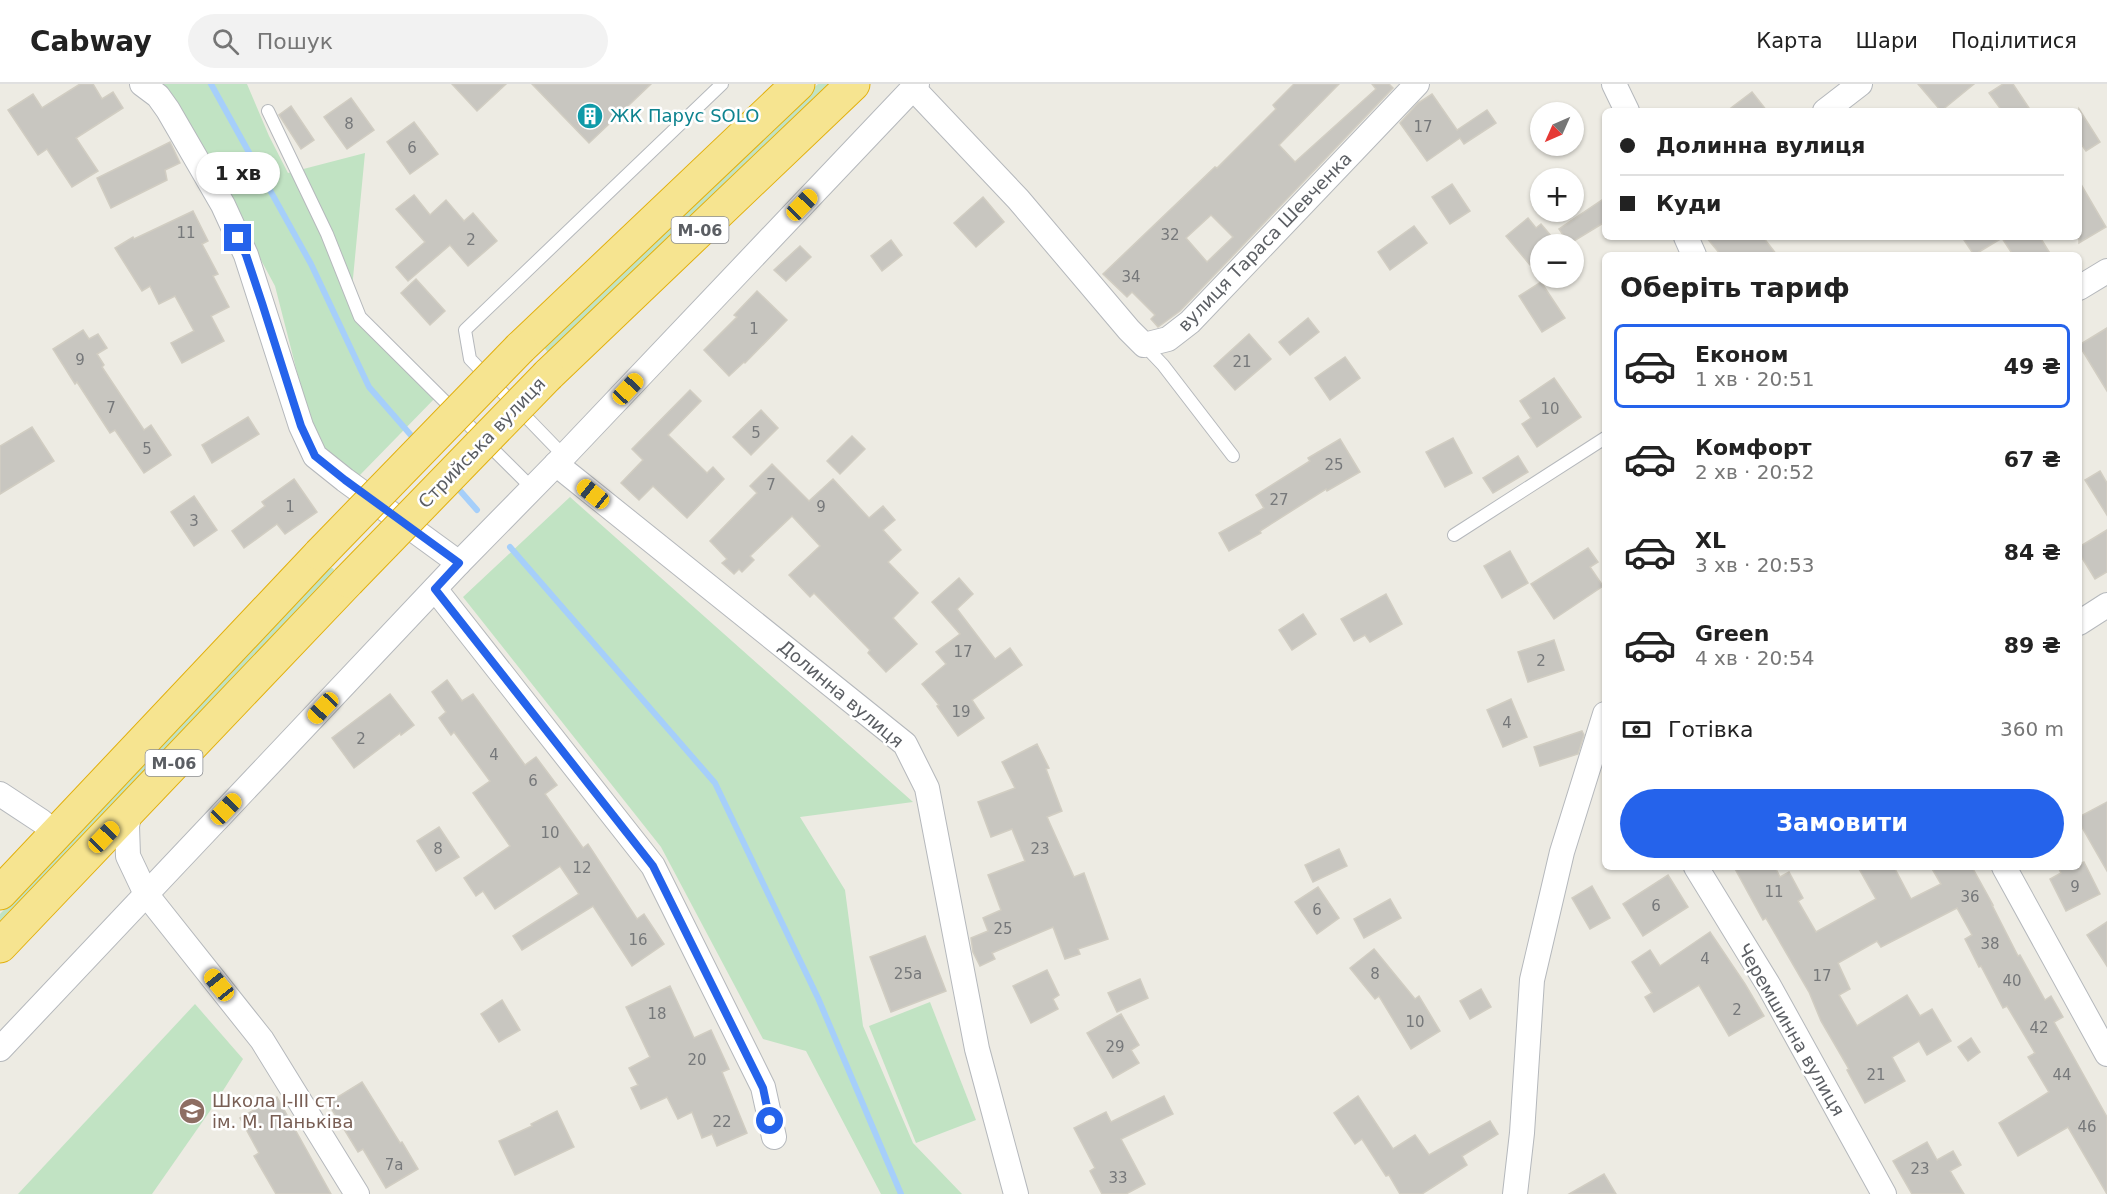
<!DOCTYPE html>
<html lang="uk">
<meta charset="utf-8">
<style>
:root{--surface:#fff;--page:#f2f2f2;--text:#222;--muted:#767676;--line:#e0e0e0;--accent:#2563eb}
body{margin:0;font-family:"DejaVu Sans",sans-serif;background:var(--page);color:var(--text);height:100vh;display:flex;flex-direction:column;font-size:22px;white-space:nowrap}
*{box-sizing:border-box;margin:0}
p{font-size:20px;color:var(--muted)}
.icon{flex:none;width:33px;height:33px;fill:none;stroke:currentColor;stroke-width:2;stroke-linecap:round;stroke-linejoin:round}
.map{position:relative;flex:1;overflow:hidden}
.details{position:absolute;left:1602px;top:168px;width:480px;height:618px;display:flex;flex-direction:column;background:var(--surface);border-radius:9px;box-shadow:0 2px 4px #0004}
.details>*{flex:none}
.hud{position:absolute;left:1602px;top:24px;width:480px;height:132px;border-radius:9px;box-shadow:0 2px 4px #0004;display:grid;align-content:center;height:132px;padding:0 18px;background:var(--surface)}
.needle{width:39px;rotate:225deg}
.tools{position:absolute;left:1530px;top:18px;display:grid;gap:12px}
.tools a{display:grid;place-items:center;width:54px;height:54px;border-radius:50%;background:var(--surface);box-shadow:0 2px 4px #0004;font-size:30px}
.end{position:absolute;width:27px;height:27px;margin:-14px;border:8px solid #2563eb;background:#fff;box-shadow:0 0 0 3px #fff}
.from{border-radius:50%}
.bubble{position:absolute;height:42px;border-radius:21px;background:var(--surface);box-shadow:0 2px 4px #0004;font-size:20px;font-weight:700;line-height:42px;text-align:center}
.car{position:absolute;width:18px;height:36px;margin:-18px -9px;border-radius:8px;box-shadow:0 0 4px 2px #0007;background:linear-gradient(#f5c518 24%,#345 0 40%,#f5c518 0 76%,#345 0 86%,#f5c518 0)}
.hud b{display:flex;align-items:center;gap:21px;height:57px;font-size:22px}
.hud b+b{border-top:2px solid var(--line)}
.hud i{width:15px;height:15px;background:var(--text)}
ul{padding:0;list-style:none}
li{display:flex;align-items:center;gap:18px;height:84px;margin:0 12px 9px;padding:0 6px;border:3px solid transparent;border-radius:9px}
li div{flex:1}
li b{display:block;font-size:22px}
li em{font-style:normal;font-weight:700}
li.selected{border-color:var(--accent)}
li>.icon{width:54px;height:54px;stroke-width:1.5}
h2{padding:0 18px;font-size:27px;line-height:72px}
.pay{display:flex;align-items:center;gap:15px;height:66px;padding:0 18px;font-size:22px}
.pay p{margin-inline-start:auto}
.primary-button{display:flex;gap:12px;margin-top:auto;padding:12px 18px}
.primary-button a{flex:1;height:69px;border-radius:36px;background:var(--accent);color:#fff;font-size:24px;font-weight:700;line-height:69px;text-align:center}
header{display:flex;align-items:center;gap:36px;box-sizing:border-box;height:84px;padding:0 30px;background:var(--surface);border-bottom:2px solid var(--line)}
header strong{font-size:28px}
nav{display:flex;gap:33px;margin-inline-start:auto;font-size:21px}
.search{width:420px;height:54px;background:var(--page);display:flex;align-items:center;gap:15px;box-sizing:border-box;padding:0 21px;border-radius:33px;color:var(--muted);font-size:22px}
.map>svg:first-child{display:block}
.green{fill:#c1e3c3}
.lines{fill:none;stroke-linecap:round;stroke-linejoin:round}
.stream{stroke:#a6cffa;stroke-width:6}
.building{fill:#c8c6c0;stroke:#d1cdc2;stroke-width:1.5;fill-rule:evenodd}
.lane-casing{stroke:#b5b8bc;stroke-width:14}
.street-casing{stroke:#b5b8bc;stroke-width:26}
.highway-casing{stroke:#e2b00e;stroke-width:35}
.lane{stroke:#fff;stroke-width:12}
.street{stroke:#fff;stroke-width:24}
.highway{stroke:#f6e490;stroke-width:33}
.highway-bridge-casing{stroke:#e2b00e;stroke-width:35;stroke-linecap:butt}
.highway-bridge{stroke:#f6e490;stroke-width:33}
.route{stroke:#2563eb;stroke-width:8}
.labels{text-anchor:middle;stroke-width:5;stroke-linejoin:round;paint-order:stroke}
.number-label{font-size:15px;fill:#76787a}
.shield{fill:#fff;stroke:#8c8e92;stroke-width:1.5}
.shield-label{font-size:16px;font-weight:bold;fill:#5b5e63}
.culture-label{font-size:18px;fill:#0d838f;stroke:#fff;text-anchor:start}
.street-label{font-size:18px;fill:#5b5e63;stroke:#fff}
.education-label{font-size:18px;fill:#785e54;stroke:#fff;text-anchor:start}
</style>
<header>
<strong>Cabway</strong>
<div class="search"><svg class="icon" aria-label="search" viewBox="0 0 24 24"><circle cx="10" cy="10" r="6"/><path d="M15 15l6 6"/></svg>Пошук</div>
<nav><a>Карта</a><a>Шари</a><a>Поділитися</a></nav>
</header>
<div class="map">
<svg width="2107" height="1110" viewBox="0 0 2107 1110">
<rect width="100%" height="100%" fill="#edebe3"/>
<g class="green">
<polygon points="157,0 247,0 269,52 288,89 365,69 351,215 438,311 359,392 317,366 275,202 171,9"/>
<polygon points="818,0 836,0 549,270 543,262 761,51"/>
<polygon points="570,413 913,718 800,733 845,806 863,942 913,1059 962,1110 881,1110 806,967 763,955 661,763 463,513"/>
<polygon points="331,483 338,489 0,842 0,830"/>
<polygon points="930,918 976,1036 916,1059 869,942"/>
<polygon points="195,920 243,975 212,1024 152,1110 18,1110"/>
</g>
<g class="lines">
<g class="stream">
<polyline points="211,0 311,180 369,303 416,357"/>
<polyline points="455,401 477,426"/>
<polyline points="510,463 715,699 818,914 901,1110"/>
</g>
</g>
<g class="building">
<polygon points="80,0 93,0 102,15 113,8 123,24 76,54 98,87 72,103 47,65 38,71 8,26 33,10 42,24"/>
<polygon points="452,0 506,0 477,27"/>
<polygon points="532,0 651,0 589,59"/>
<path d="M1294,0H1339L1279,61L1295,78L1376,5L1372,0H1389L1393,4L1180,227L1158,243L1151,235L1155,231L1132,208L1127,213L1103,190L1215,83L1217,84L1276,25L1273,21ZM1211,131L1233,153L1207,178L1186,154Z"/>
<polygon points="1918,0 1974,0 1941,27"/>
<polygon points="2003,0 2013,0 2031,27 2002,27 1989,9"/>
<polygon points="1752,8 1767,27 1727,27"/>
<polygon points="1432,10 1457,46 1487,26 1496,39 1464,60 1460,54 1427,77 1400,39 1418,19"/>
<polygon points="351,14 374,46 347,65 324,33"/>
<polygon points="291,22 314,56 301,65 279,31"/>
<polygon points="2079,25 2100,58 2086,67 2079,57"/>
<polygon points="414,38 438,70 410,90 387,58"/>
<polygon points="170,58 180,79 165,86 167,96 111,124 97,94"/>
<polygon points="2079,97 2106,143 2079,159"/>
<polygon points="1452,100 1470,127 1450,140 1432,113"/>
<polygon points="414,111 430,131 446,116 464,137 473,129 497,157 468,182 450,161 408,197 396,183 425,158 396,125"/>
<polygon points="983,113 1004,138 976,163 954,139"/>
<polygon points="1605,114 1605,138 1569,160 1559,145"/>
<polygon points="193,127 208,157 202,160 218,190 213,192 229,223 211,232 224,257 182,279 171,259 194,247 175,212 159,220 150,202 142,207 115,164 133,153 134,155"/>
<polygon points="1528,134 1536,144 1541,140 1558,160 1540,160 1540,172 1530,181 1506,152"/>
<polygon points="1414,142 1427,159 1390,186 1378,168"/>
<polygon points="1706,153 1763,153 1777,171 1721,171"/>
<polygon points="1962,153 2040,153 2051,171 2013,171 2002,154 1974,171"/>
<polygon points="891,156 902,171 882,187 871,172"/>
<polygon points="800,162 811,173 786,197 774,186"/>
<polygon points="416,195 445,227 430,241 401,209"/>
<polygon points="1541,198 1565,234 1542,248 1519,212"/>
<polygon points="757,207 787,236 745,279 744,278 729,292 704,266 737,233 734,231"/>
<polygon points="1308,234 1319,248 1290,271 1279,258"/>
<polygon points="2107,244 2107,307 2079,261"/>
<polygon points="83,246 89,255 98,250 107,264 97,270 104,281 102,283 144,346 151,341 171,371 144,389 115,346 110,349 77,298 75,300 53,265"/>
<polygon points="1249,250 1271,275 1235,306 1214,282"/>
<polygon points="1345,273 1360,294 1330,316 1315,294"/>
<polygon points="1554,294 1581,333 1537,363 1522,340 1531,334 1520,317"/>
<polygon points="690,306 701,317 668,351 707,389 713,383 724,395 687,434 653,402 639,416 621,399 643,376 632,365"/>
<polygon points="761,326 778,344 751,371 733,353"/>
<polygon points="248,333 259,350 212,379 202,361"/>
<polygon points="32,343 54,377 0,410 0,362"/>
<polygon points="852,352 865,365 840,390 827,377"/>
<polygon points="1453,354 1472,389 1445,403 1426,368"/>
<polygon points="1340,355 1360,388 1327,407 1326,405 1260,447 1261,449 1229,467 1219,449 1264,424 1256,411 1310,377 1308,374"/>
<polygon points="1518,372 1528,388 1493,409 1483,394"/>
<polygon points="772,380 809,417 833,395 869,434 883,422 895,436 883,446 901,466 888,478 918,509 893,534 917,560 886,588 868,569 870,566 814,509 810,513 789,491 820,462 792,432 750,472 754,476 742,488 739,485 734,490 722,479 727,475 710,457 757,409 750,402"/>
<polygon points="2100,387 2107,399 2107,431 2085,396"/>
<polygon points="294,395 317,428 285,450 277,440 244,464 232,447 265,422 262,418"/>
<polygon points="194,412 217,446 194,462 171,428"/>
<polygon points="2107,446 2107,488 2095,495 2079,469 2079,463"/>
<polygon points="1588,464 1598,478 1590,483 1603,502 1554,535 1531,500"/>
<polygon points="1510,467 1528,499 1502,514 1484,482"/>
<polygon points="959,494 973,510 957,525 995,575 1010,564 1022,581 972,616 984,634 958,652 937,622 939,621 922,600 946,580 936,568 960,550 932,518"/>
<polygon points="1386,510 1402,540 1370,558 1365,551 1354,557 1341,535"/>
<polygon points="1303,530 1316,550 1292,566 1279,546"/>
<polygon points="1554,556 1564,586 1528,598 1518,568"/>
<polygon points="447,596 462,617 473,610 525,681 536,673 557,701 545,710 583,764 588,760 637,835 644,830 664,860 632,882 593,822 522,866 513,852 579,810 560,782 495,825 483,807 476,812 464,794 510,762 473,709 490,697 454,648 451,651 439,634 446,628 432,608"/>
<polygon points="390,610 414,641 401,651 400,649 354,684 332,654"/>
<polygon points="1511,615 1527,653 1503,663 1487,626"/>
<polygon points="1582,647 1584,651 1578,670 1540,682 1534,663"/>
<polygon points="1037,660 1049,684 1046,685 1062,727 1047,733 1074,793 1084,789 1108,855 1078,865 1080,870 1065,875 1053,843 992,869 995,875 980,882 973,868 971,854 988,847 983,834 1001,826 988,791 1025,777 1012,745 991,753 978,718 1015,704 1002,678"/>
<polygon points="2107,718 2107,787 2079,738 2079,733"/>
<polygon points="439,743 459,773 436,787 417,757"/>
<polygon points="1339,765 1347,782 1313,798 1305,781"/>
<polygon points="2084,778 2100,810 2066,827 2050,795 2061,789 2058,783 2079,783 2079,780"/>
<polygon points="1734,783 1775,783 1780,793 1789,788 1803,814 1798,817 1816,848 1876,815 1858,783 1894,783 1911,815 1941,800 1931,783 1972,783 1993,821 1992,821 2018,872 2020,871 2045,916 2051,912 2063,933 2054,938 2107,1033 2107,1110 2068,1043 2018,1072 1999,1039 2049,1008 2028,973 2035,969 2007,922 2003,924 1981,882 1979,883 1965,855 1972,851 1957,824 1881,863 1877,857 1838,879 1850,905 1839,911 1857,942 1907,911 1920,932 1932,925 1951,957 1927,971 1919,957 1892,973 1905,997 1865,1019 1847,986 1849,985 1821,937 1809,908 1766,834 1763,836"/>
<polygon points="1668,791 1688,823 1643,852 1623,820"/>
<polygon points="1592,802 1610,834 1590,845 1572,814"/>
<polygon points="1318,803 1339,834 1317,850 1295,818"/>
<polygon points="1390,815 1401,834 1364,854 1354,835"/>
<polygon points="2107,838 2107,882 2087,851"/>
<polygon points="1710,848 1745,900 1764,932 1729,952 1699,901 1654,928 1645,913 1652,909 1632,878 1650,866 1660,882"/>
<polygon points="925,852 946,907 891,928 870,873"/>
<polygon points="1374,865 1415,915 1419,912 1440,947 1411,965 1379,912 1375,915 1350,884"/>
<polygon points="1047,886 1059,911 1053,915 1058,925 1031,939 1013,902"/>
<polygon points="1140,895 1148,914 1117,928 1108,909"/>
<polygon points="670,902 694,954 711,946 729,985 722,988 747,1049 717,1062 712,1050 702,1054 692,1028 678,1035 667,1013 641,1025 631,1004 638,1001 629,984 650,973 626,923"/>
<polygon points="1481,905 1491,923 1470,935 1460,917"/>
<polygon points="502,916 520,946 499,958 481,930"/>
<polygon points="1121,930 1139,961 1131,966 1139,979 1113,994 1087,949"/>
<polygon points="1971,954 1980,968 1968,977 1958,963"/>
<polygon points="362,998 400,1059 402,1058 418,1085 386,1104 363,1065 358,1068 328,1019"/>
<polygon points="1164,1012 1173,1030 1121,1055 1145,1100 1126,1110 1102,1110 1090,1087 1095,1084 1074,1044 1106,1028 1111,1038"/>
<polygon points="1358,1012 1393,1065 1415,1051 1429,1071 1490,1037 1498,1050 1462,1072 1467,1081 1422,1110 1400,1110 1389,1091 1386,1092 1362,1055 1355,1060 1334,1029"/>
<polygon points="277,1013 331,1110 276,1110 254,1072 259,1069 240,1034"/>
<polygon points="557,1027 574,1063 515,1091 499,1057 532,1042 531,1040"/>
<polygon points="1927,1058 1937,1076 1953,1067 1961,1081 1950,1087 1964,1110 1912,1110 1893,1077"/>
<polygon points="1604,1090 1616,1110 1569,1110"/>
</g>
<g class="lines">
<defs>
<g id="lane">
<polyline points="268,27 327,150 360,233 532,404"/>
<polyline points="1144,261 1163,281 1233,372"/>
<polyline points="564,372 470,275 465,246 722,0"/>
<polyline points="1454,451 1605,354"/>
</g>
<g id="street">
<polyline points="142,0 158,12 168,26 223,121 246,171 301,342 315,372 345,396 459,479"/>
<polyline points="1614,0 1627,27"/>
<polyline points="913,4 1018,115 1129,246 1144,261 1168,255 1190,238 1417,0"/>
<polyline points="1825,27 1860,0"/>
<polyline points="1686,153 1694,171"/>
<polyline points="2079,204 2107,187"/>
<polyline points="556,380 905,660 927,704 977,965 1016,1110"/>
<polyline points="435,505 653,782 763,1003 774,1053"/>
<polyline points="2079,539 2107,521"/>
<polyline points="0,710 41,737 56,750"/>
<polyline points="131,724 127,742 128,772 146,810 262,956 357,1110"/>
<polyline points="1696,783 1769,902 1884,1110"/>
<polyline points="2004,783 2107,970"/>
<polyline points="0,965 459,479 564,372 917,0"/>
<polyline points="1515,1110 1522,1049 1532,896 1562,768 1605,630"/>
</g>
<g id="highway">
<polyline points="520,264 798,0"/>
<polyline points="548,291 853,0"/>
<polyline points="0,809 320,470"/>
<polyline points="0,862 348,497"/>
</g>
</defs>
<use href="#lane" class="lane-casing"/>
<use href="#street" class="street-casing"/>
<use href="#highway" class="highway-casing"/>
<use href="#lane" class="lane"/>
<use href="#street" class="street"/>
<use href="#highway" class="highway"/>
<defs>
<g id="highway-bridge">
<polyline points="320,470 520,264"/>
<polyline points="348,497 548,291"/>
</g>
</defs>
<use href="#highway-bridge" class="highway-bridge-casing"/>
<use href="#highway-bridge" class="highway-bridge"/>
</g>
<g class="lines">
<polyline class="route" points="238,154 246,171 262,219 301,342 315,372 345,396 459,479 435,505 653,782 763,1004 770,1037"/>
</g>
<defs>
<symbol id="building-disc" viewBox="-11 -11 22 22"><circle r="9.5" fill="#0f9aa8" stroke="#fff"/><path d="M-4-6H4V6H1V3H-1V6H-4ZM-2.5-4.3h1.7v1.8h-1.7ZM.8-4.3h1.7v1.8H.8ZM-2.5-1h1.7V.8h-1.7ZM.8-1h1.7V.8H.8Z" fill="#fff"/></symbol>
<symbol id="school-disc" viewBox="-11 -11 22 22"><circle r="9.5" fill="#8d6e63" stroke="#fff"/><path d="M0-5L7-2L0 1L-7-2ZM-4 1L0 2.5L4 1V4Q0 6-4 4Z" fill="#fff"/></symbol>
</defs>
<g fill-rule="evenodd">
<use href="#building-disc" x="575" y="17" width="30" height="30"/>
<use href="#school-disc" x="177" y="1012" width="30" height="30"/>
</g>
<g class="labels">
<g class="number-label">
<text x="349" y="45">8</text>
<text x="1423" y="48">17</text>
<text x="412" y="69">6</text>
<text x="186" y="154">11</text>
<text x="1170" y="156">32</text>
<text x="471" y="161">2</text>
<text x="1131" y="198">34</text>
<text x="754" y="250">1</text>
<text x="80" y="281">9</text>
<text x="1242" y="283">21</text>
<text x="111" y="329">7</text>
<text x="1550" y="330">10</text>
<text x="756" y="354">5</text>
<text x="147" y="370">5</text>
<text x="1334" y="386">25</text>
<text x="771" y="406">7</text>
<text x="1279" y="421">27</text>
<text x="290" y="428">1</text>
<text x="821" y="428">9</text>
<text x="194" y="442">3</text>
<text x="963" y="573">17</text>
<text x="1541" y="582">2</text>
<text x="961" y="633">19</text>
<text x="1507" y="644">4</text>
<text x="361" y="660">2</text>
<text x="494" y="676">4</text>
<text x="533" y="702">6</text>
<text x="550" y="754">10</text>
<text x="438" y="770">8</text>
<text x="1040" y="770">23</text>
<text x="582" y="789">12</text>
<text x="2075" y="808">9</text>
<text x="1774" y="813">11</text>
<text x="1970" y="818">36</text>
<text x="1656" y="827">6</text>
<text x="1317" y="831">6</text>
<text x="1003" y="850">25</text>
<text x="638" y="861">16</text>
<text x="1990" y="865">38</text>
<text x="1705" y="880">4</text>
<text x="908" y="895">25а</text>
<text x="1375" y="895">8</text>
<text x="1822" y="897">17</text>
<text x="2012" y="902">40</text>
<text x="1737" y="931">2</text>
<text x="657" y="935">18</text>
<text x="1415" y="943">10</text>
<text x="2039" y="949">42</text>
<text x="1115" y="968">29</text>
<text x="697" y="981">20</text>
<text x="1876" y="996">21</text>
<text x="2062" y="996">44</text>
<text x="722" y="1043">22</text>
<text x="2087" y="1048">46</text>
<text x="394" y="1086">7а</text>
<text x="1920" y="1090">23</text>
<text x="1118" y="1099">33</text>
</g>
<g class="shield">
<rect x="671.5" y="133" width="57" height="26" rx="4.5"/>
<rect x="145.5" y="666" width="57" height="26" rx="4.5"/>
</g>
<g class="shield-label">
<text x="700" y="152">М-06</text>
<text x="174" y="685">М-06</text>
</g>
<g class="culture-label">
<text x="610" y="38">ЖК Парус SOLO</text>
</g>
<g class="street-label">
<text transform="translate(1265 158) rotate(-46)" y="6">вулиця Тараса Шевченка</text>
<text transform="translate(482 359) rotate(-46)" y="6">Стрийська вулиця</text>
<text transform="translate(841 610) rotate(40)" y="6">Долинна вулиця</text>
<text transform="translate(1791 946) rotate(60)" y="6">Черемшинна вулиця</text>
</g>
<g class="education-label">
<text x="212" y="1023">Школа І-ІІІ ст.<tspan x="212" dy="21">ім. М. Паньківа</tspan></text>
</g>
</g>
</svg>
<div class="tools">
<a><svg class="needle" viewBox="-14 -14 28 28"><path d="M0-13l5 13h-10z" fill="#e53935"/><path d="M0 13l5-13h-10z" fill="#767676"/></svg></a>
<a>+</a>
<a>−</a>
</div>
<i class="end from" style="left:770px;top:1037px"></i>
<i class="end" style="left:238px;top:154px"></i>
<div class="bubble" style="left:196px;top:68px;width:84px">1 хв</div>
<i class="car" style="left:802px;top:121px;rotate:44deg"></i>
<i class="car" style="left:628px;top:305px;rotate:43deg"></i>
<i class="car" style="left:593px;top:410px;rotate:309deg"></i>
<i class="car" style="left:323px;top:624px;rotate:223deg"></i>
<i class="car" style="left:226px;top:725px;rotate:44deg"></i>
<i class="car" style="left:104px;top:753px;rotate:44deg"></i>
<i class="car" style="left:219px;top:901px;rotate:321deg"></i>
<div class="hud">
<b><i class="from"></i>Долинна вулиця</b>
<b><i></i>Куди</b>
</div>
<section class="details">
<h2>Оберіть тариф</h2>
<ul>
<li class="selected"><svg class="icon" aria-label="car" viewBox="0 0 24 24"><path d="M5 17H2v-5l4-1 3-4h7l3 4 3 1v5h-3M9 17h6M6 11h13"/><circle cx="7" cy="17" r="2"/><circle cx="17" cy="17" r="2"/></svg><div><b>Економ</b><p>1 хв · 20:51</p></div><em>49 ₴</em></li>
<li><svg class="icon" aria-label="car" viewBox="0 0 24 24"><path d="M5 17H2v-5l4-1 3-4h7l3 4 3 1v5h-3M9 17h6M6 11h13"/><circle cx="7" cy="17" r="2"/><circle cx="17" cy="17" r="2"/></svg><div><b>Комфорт</b><p>2 хв · 20:52</p></div><em>67 ₴</em></li>
<li><svg class="icon" aria-label="car" viewBox="0 0 24 24"><path d="M5 17H2v-5l4-1 3-4h7l3 4 3 1v5h-3M9 17h6M6 11h13"/><circle cx="7" cy="17" r="2"/><circle cx="17" cy="17" r="2"/></svg><div><b>XL</b><p>3 хв · 20:53</p></div><em>84 ₴</em></li>
<li><svg class="icon" aria-label="car" viewBox="0 0 24 24"><path d="M5 17H2v-5l4-1 3-4h7l3 4 3 1v5h-3M9 17h6M6 11h13"/><circle cx="7" cy="17" r="2"/><circle cx="17" cy="17" r="2"/></svg><div><b>Green</b><p>4 хв · 20:54</p></div><em>89 ₴</em></li>
</ul>
<div class="pay"><svg class="icon" aria-label="cash" viewBox="0 0 24 24"><path d="M3 7h18v10H3z"/><circle cx="12" cy="12" r="2"/></svg>Готівка<p>360 m</p></div>
<div class="primary-button"><a>Замовити</a></div>
</section>
</div>
